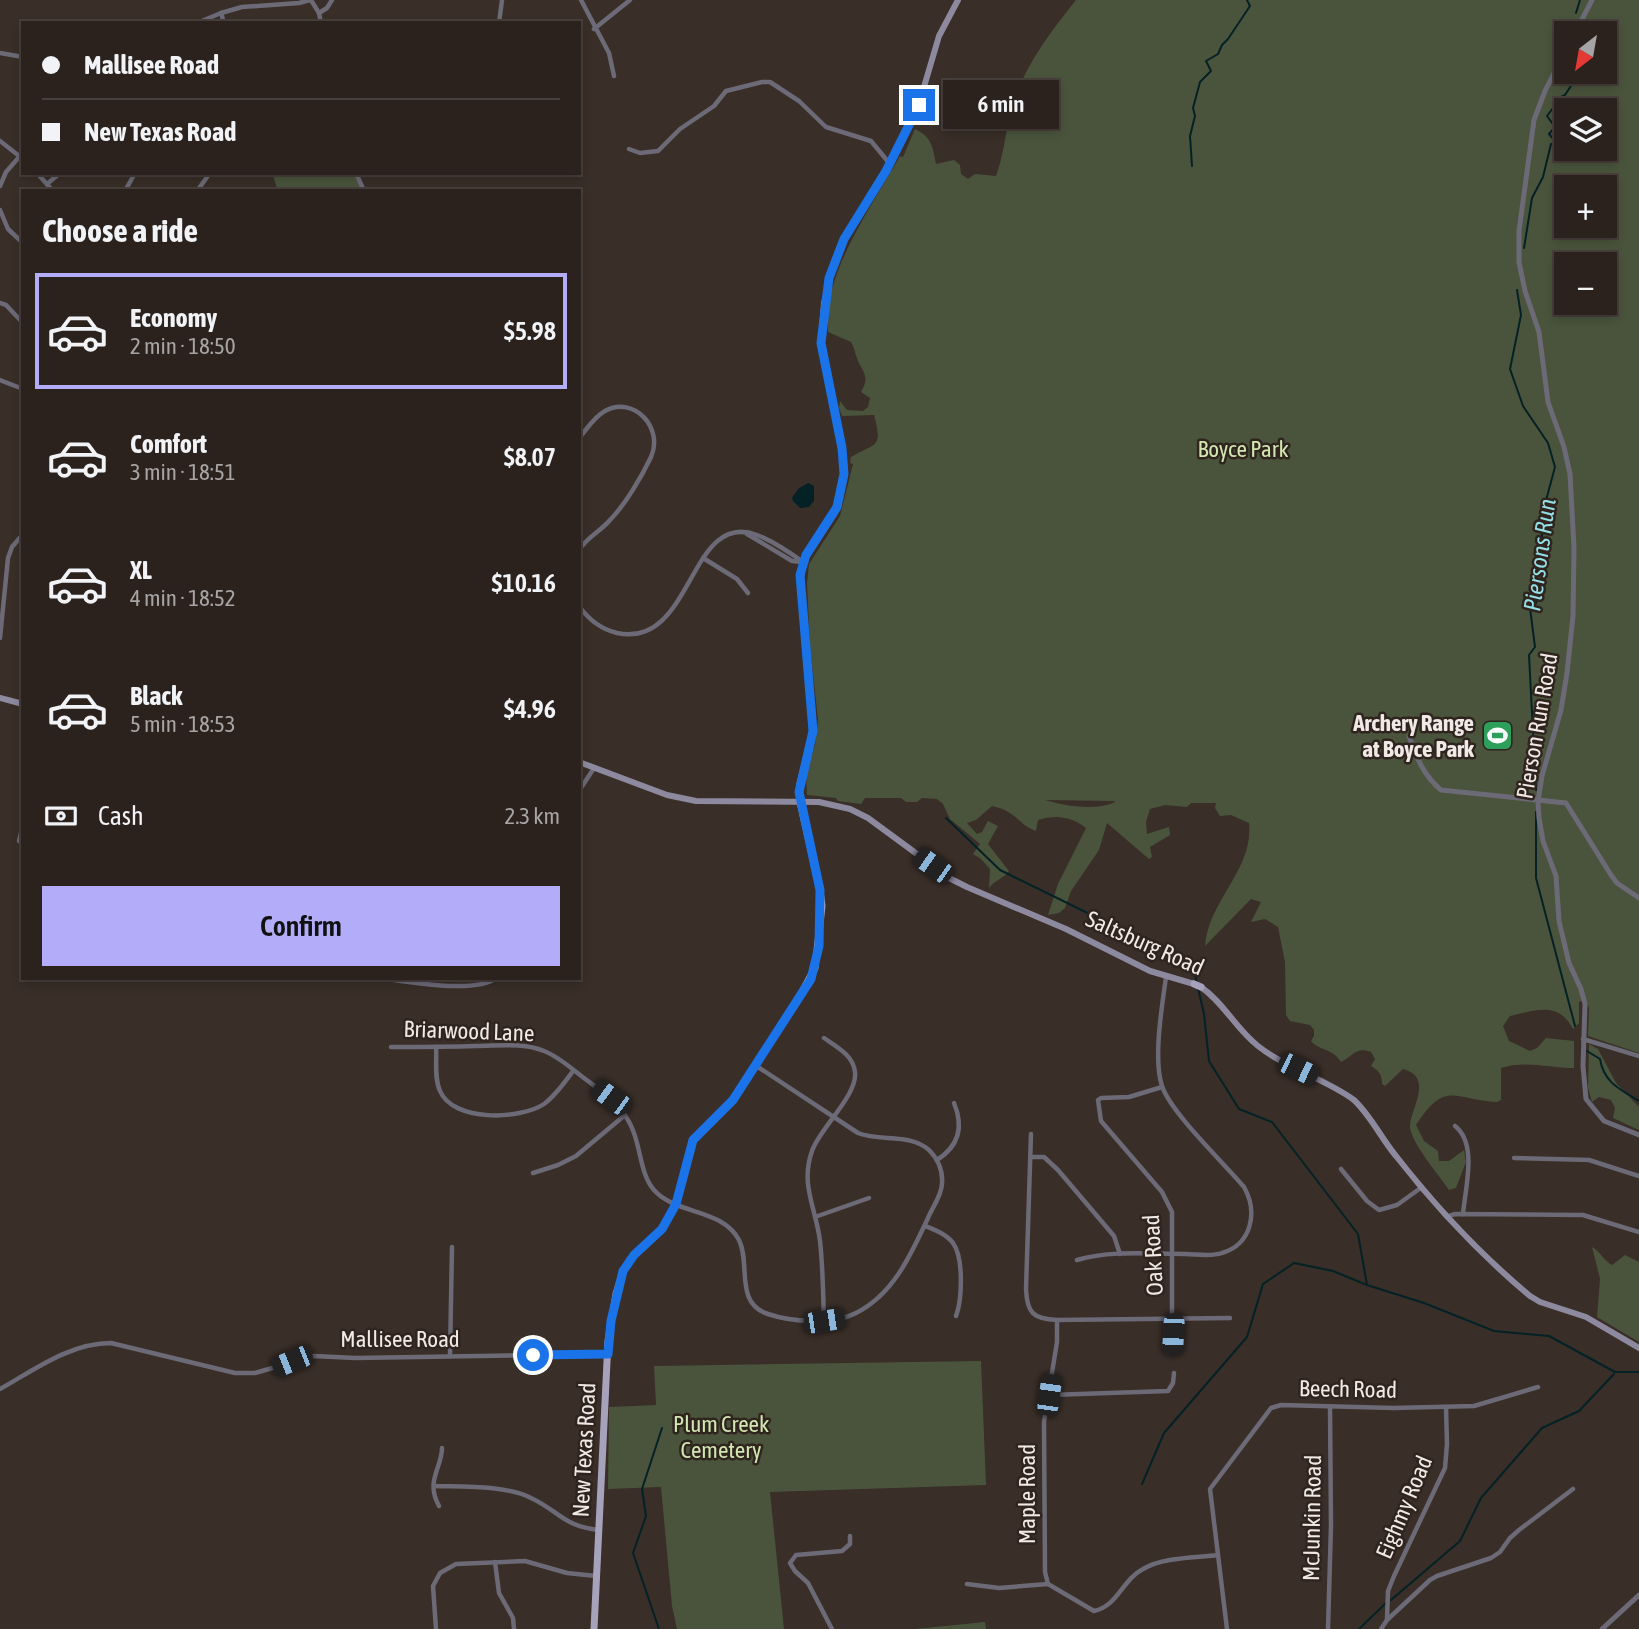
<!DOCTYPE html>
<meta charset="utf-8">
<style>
:root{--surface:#2b221e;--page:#332a27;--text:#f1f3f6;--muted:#a6a4a4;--line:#473f3c;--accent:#b3adf9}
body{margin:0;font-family:"Asap Condensed",sans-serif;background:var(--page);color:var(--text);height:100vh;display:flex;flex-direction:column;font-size:26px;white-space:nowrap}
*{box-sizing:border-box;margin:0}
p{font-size:23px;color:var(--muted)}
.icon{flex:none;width:38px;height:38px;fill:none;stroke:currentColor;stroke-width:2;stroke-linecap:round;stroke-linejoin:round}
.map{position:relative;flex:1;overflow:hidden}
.panel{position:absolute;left:21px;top:189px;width:560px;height:791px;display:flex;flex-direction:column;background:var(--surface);border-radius:0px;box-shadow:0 4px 10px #0003,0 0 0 2px var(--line)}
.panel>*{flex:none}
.banner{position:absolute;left:21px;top:21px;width:560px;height:154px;border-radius:0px;box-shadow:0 4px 10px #0003,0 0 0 2px var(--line);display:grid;align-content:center;height:154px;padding:0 21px;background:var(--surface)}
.needle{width:46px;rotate:211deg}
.tools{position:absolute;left:1554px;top:21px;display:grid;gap:14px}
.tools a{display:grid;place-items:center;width:63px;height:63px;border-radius:0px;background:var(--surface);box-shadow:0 4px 10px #0003,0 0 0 2px var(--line);font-size:35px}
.end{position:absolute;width:32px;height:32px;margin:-16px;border:9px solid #1a73e8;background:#fff;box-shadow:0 0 0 4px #fff}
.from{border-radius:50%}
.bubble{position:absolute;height:49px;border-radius:0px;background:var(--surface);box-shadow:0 4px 10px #0003,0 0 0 2px var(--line);font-size:23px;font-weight:600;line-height:49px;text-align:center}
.car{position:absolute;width:21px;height:42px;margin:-21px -10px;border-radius:9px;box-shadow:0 0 5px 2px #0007;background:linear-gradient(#222 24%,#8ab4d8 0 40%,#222 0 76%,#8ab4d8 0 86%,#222 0)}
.banner b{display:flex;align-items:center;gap:24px;height:66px;font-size:26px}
.banner b+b{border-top:2px solid var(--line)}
.banner i{width:18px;height:18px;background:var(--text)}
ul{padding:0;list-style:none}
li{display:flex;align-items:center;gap:21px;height:116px;margin:0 14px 10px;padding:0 7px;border:4px solid transparent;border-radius:0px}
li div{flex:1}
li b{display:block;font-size:26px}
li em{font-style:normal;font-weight:600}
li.selected{border-color:var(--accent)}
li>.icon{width:63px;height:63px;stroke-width:1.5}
h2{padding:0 21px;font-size:32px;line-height:84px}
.pay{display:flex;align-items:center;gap:18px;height:77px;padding:0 21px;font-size:26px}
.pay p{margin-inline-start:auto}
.button{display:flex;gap:14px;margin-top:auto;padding:14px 21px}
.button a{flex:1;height:80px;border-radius:0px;background:var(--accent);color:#111;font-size:28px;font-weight:600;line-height:80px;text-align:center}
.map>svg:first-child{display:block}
.green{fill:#4a543c;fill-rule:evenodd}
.water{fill:#042225}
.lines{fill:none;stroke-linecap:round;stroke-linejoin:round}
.stream{stroke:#042225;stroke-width:2}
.minor{stroke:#6c6a77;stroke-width:4.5}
.tertiary{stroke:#6c6a77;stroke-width:5}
.secondary{stroke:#8d899e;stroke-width:6}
.primary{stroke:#a6a2bc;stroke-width:7}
.route{stroke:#1a73e8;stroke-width:9}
.labels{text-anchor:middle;stroke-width:5;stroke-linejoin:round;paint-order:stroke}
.park-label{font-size:23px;fill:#d1e6b0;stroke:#2f241e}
.poi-label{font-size:23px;font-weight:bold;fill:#f0e9e5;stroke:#2f241e;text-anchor:end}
.street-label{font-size:23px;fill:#f0e9e5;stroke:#2f241e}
.water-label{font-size:24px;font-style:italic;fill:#94dee5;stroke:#2f241e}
</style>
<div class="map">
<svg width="1639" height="1629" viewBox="0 0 1639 1629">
<rect width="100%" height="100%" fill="#392e28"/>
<g class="green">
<path d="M1076,0H1639V1053L1588,1036L1589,1008L1586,999L1579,1002V1023L1573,1029C1559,1001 1536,1010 1510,1016L1503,1026L1509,1041L1530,1051L1537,1048L1546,1038L1574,1041V1068C1551,1068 1524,1060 1501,1068V1100L1497,1102C1454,1100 1446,1079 1416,1125L1424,1141L1438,1151L1439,1161H1449L1464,1150L1466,1162L1456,1188L1449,1190C1439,1175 1409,1141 1410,1125C1411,1108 1434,1077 1403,1069L1385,1086L1382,1084C1382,1074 1379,1071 1371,1066L1375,1059L1371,1052C1356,1046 1353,1056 1341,1062C1331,1047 1321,1052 1311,1041L1314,1036V1030L1310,1025L1290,1021L1286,1015L1285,962L1278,927L1265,919L1251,922L1261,902L1251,899L1205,946C1208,901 1254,869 1249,823L1231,815L1220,816L1215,808L1216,803H1191L1187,807L1165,805L1150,809L1146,822L1147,834L1169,827L1170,835L1150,847L1152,857L1149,859L1107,823L1099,850L1071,891L1065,908L1059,913L1048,915L1058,884L1086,828C1072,817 1056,814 1038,820L1036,831C1018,825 1017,811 992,806L976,820L967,823L977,834L982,832L988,821L998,826L988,844L1009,871C1003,879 995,880 989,888L990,869L981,859L973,854L980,844L950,819L943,804L937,799L922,798L917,802H906L901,798H865L861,804L838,801L836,798L807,795L806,772L815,745L818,720L810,645L807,583L809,564L840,516L853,464L850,463L851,457C876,442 883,449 874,415L842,416L839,408L840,401L847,410L863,411L868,407L870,398L861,392C868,380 866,376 860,365C856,358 855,349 851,342L828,332C828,321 828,310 830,299C838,253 877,197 900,156L903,157L915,129C932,137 933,148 936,164L954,160L960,165L961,174L968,179L975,174L996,176C1003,157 1005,138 1009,118C1019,73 1048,35 1076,0ZM1566,33H1605V72H1566ZM1566,110H1605V149H1566ZM1566,187H1605V226H1566ZM1566,264H1605V303H1566ZM1045,800L1115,801V802C1097,811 1064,806 1045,800Z"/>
<polygon points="272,173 358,173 364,191 278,191"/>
<polygon points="1589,1044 1598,1049 1616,1083 1639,1107 1639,1130 1613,1118 1615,1108 1611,1100 1599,1097 1592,1102 1588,1088"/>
<path d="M1592,1247C1601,1252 1603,1260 1612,1265L1625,1255L1639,1262V1342L1597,1317L1600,1279Z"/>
<polygon points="981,1361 986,1485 770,1492 784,1629 677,1629 672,1606 661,1487 608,1489 609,1407 656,1405 654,1366"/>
<polygon points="985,1622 986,1629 915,1629"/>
</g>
<polygon class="water" points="808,483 814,486 814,501 809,507 800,508 793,501 792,498 798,489"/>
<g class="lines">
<g class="stream">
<polyline points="1576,13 1580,0"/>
<polyline points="1584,32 1584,33"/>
<polyline points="1192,166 1190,136 1195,116 1193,108 1200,82 1211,71 1206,61 1218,54 1222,45 1228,39 1250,6 1247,0"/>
<polyline points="1524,248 1532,198 1543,177 1551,144 1557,143 1549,134 1555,127 1547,116 1553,108 1559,107 1559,98 1565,95 1580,72"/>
<polyline points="1517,290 1521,315 1510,369 1523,406 1548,443 1555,467 1541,519 1544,567 1539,572 1533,590 1538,598 1535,605 1530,608 1535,647 1529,655 1536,790"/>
<polyline points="1536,812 1536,878 1575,1026"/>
<polyline points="946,818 1000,870 1104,921 1174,951 1194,971 1197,983"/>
<polyline points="1198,988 1204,1014 1209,1061 1239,1109 1272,1122 1358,1234 1367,1285"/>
<path d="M1587,1051L1600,1059C1604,1083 1620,1089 1639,1101"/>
<polyline points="1142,1484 1164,1433 1247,1337 1263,1284 1294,1263 1333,1271 1367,1285 1424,1303 1494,1331 1549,1336 1615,1372 1639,1372"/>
<polyline points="1391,1600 1460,1541 1481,1498 1542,1428 1579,1411 1614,1374"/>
<polyline points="659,1629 633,1553 646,1516 642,1489 662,1428"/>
<polyline points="1359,1629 1386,1603"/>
</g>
<g class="minor">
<polyline points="311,0 319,13 321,23"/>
<polyline points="581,0 609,53 614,76"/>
<polyline points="319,13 327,8 332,0"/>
<polyline points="197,23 221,13"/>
<polyline points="224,23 221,13 242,7 299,3 310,0"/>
<polyline points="499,23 502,0"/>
<polyline points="594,29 630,0"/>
<polyline points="0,53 23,57"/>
<polyline points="0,141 23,159"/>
<polyline points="629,149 640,153 658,151 680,129 714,106 726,91 762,82 770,82 799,101 826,127 871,141 890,164"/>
<polyline points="37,173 53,191"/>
<polyline points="356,173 364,191"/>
<polyline points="47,184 60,173"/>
<polyline points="0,186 6,172 20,156"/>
<polyline points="125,191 135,173"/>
<polyline points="197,191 210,173"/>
<polyline points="0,210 8,229 23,243"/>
<polyline points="0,303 6,305 23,323"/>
<polyline points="0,380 23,389"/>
<path d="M579,438C587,429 594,417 605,411C634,395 664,428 651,457C642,476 625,505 610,520C601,531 587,537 579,550"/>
<polyline points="747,534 792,561 801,562"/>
<polyline points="703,558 737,579 748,593"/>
<path d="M579,606C589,620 600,629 617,633C694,649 688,509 757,535C773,541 789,552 803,562"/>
<polyline points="0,638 8,558 12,547 23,534"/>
<polyline points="579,791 594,768"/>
<polyline points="19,841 23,825"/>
<path d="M382,978C407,982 476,994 496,978"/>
<path d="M824,1038C837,1047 853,1055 855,1072C858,1095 820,1128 812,1151C800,1185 816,1208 820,1241C823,1267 823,1294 824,1321"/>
<polyline points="1583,1039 1639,1056"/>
<path d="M391,1047C419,1047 447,1047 476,1046C498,1046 523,1042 544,1051C560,1057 574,1071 588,1081C602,1092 616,1101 626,1117C642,1140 638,1172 654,1190C676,1215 722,1208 739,1240C751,1264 734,1303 768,1314C791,1322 834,1325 856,1313C894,1294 911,1254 928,1218C933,1206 941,1197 942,1184C943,1171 938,1159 929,1150C910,1133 881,1142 858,1133L755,1065"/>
<path d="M436,1047C437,1060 434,1078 440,1091C453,1122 520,1120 544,1104C556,1095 565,1082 573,1071"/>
<polyline points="1162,1087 1129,1097 1101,1098 1098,1100 1101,1121 1162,1192 1172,1212 1172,1348"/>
<path d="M1455,1126C1478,1144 1465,1189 1463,1214"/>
<path d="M1031,1134L1026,1289C1027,1313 1033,1319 1057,1320L1230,1318"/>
<polyline points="1031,1157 1044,1157 1058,1170 1114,1236 1120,1254"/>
<polyline points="1514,1158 1589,1160 1639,1176"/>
<path d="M937,1160C959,1146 964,1127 954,1103"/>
<polyline points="1341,1169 1367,1201 1379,1210 1397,1205 1422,1187"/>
<polyline points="533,1173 558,1165 576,1156 625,1115"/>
<polyline points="1449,1216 1455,1214 1583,1215 1639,1232"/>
<polyline points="815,1217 869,1198"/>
<path d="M925,1226C935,1230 946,1234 953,1243C964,1258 962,1300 956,1316"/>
<path d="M1077,1260C1111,1250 1149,1254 1185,1254C1196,1254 1211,1257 1222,1253C1252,1244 1258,1212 1244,1187C1224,1163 1171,1113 1162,1086C1153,1059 1162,1006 1166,977"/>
<polyline points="450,1356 452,1247"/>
<path d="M0,1389C34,1370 70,1343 111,1343L235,1373H255L314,1356L355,1358L607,1354"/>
<polyline points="1050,1395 1168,1391 1173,1383 1174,1373"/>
<path d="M434,1486C462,1487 506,1485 531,1498C559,1511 563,1526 598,1530"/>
<path d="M439,1506C425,1481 442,1468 442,1448"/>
<polyline points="495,1562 499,1593 513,1618 514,1629"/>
<polyline points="967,1584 999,1588 1048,1584"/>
<polyline points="1048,1584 1045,1572 1044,1422 1057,1342 1057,1320"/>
<path d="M1048,1584L1094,1611C1118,1606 1122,1580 1143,1569C1164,1557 1194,1558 1218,1555"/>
<polyline points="1387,1619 1388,1591 1394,1576 1445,1468 1447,1444 1446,1407"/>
<polyline points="436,1629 433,1586 440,1573 456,1564 525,1561 567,1573 596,1576"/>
<polyline points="832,1629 808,1583 795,1571 790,1563 796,1555 842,1551 850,1544 850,1536"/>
<polyline points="1227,1629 1210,1489 1271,1408 1281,1405 1394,1408 1474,1406 1538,1387"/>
<polyline points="1328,1629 1331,1525 1330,1407"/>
<polyline points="1381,1629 1387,1620 1430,1580 1437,1576 1491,1558 1500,1552 1510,1538 1519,1530 1573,1489"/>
</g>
<g class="tertiary">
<polyline points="1575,33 1592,0"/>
<polyline points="1566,49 1545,91 1534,120 1519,231 1519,262 1525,291 1539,332 1548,402 1564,447 1570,474 1574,548 1573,616 1567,673 1561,710 1542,776 1538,801 1539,818 1543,841 1556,876 1559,921 1569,963 1581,989 1585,1004 1583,1066 1586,1099 1604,1121 1639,1135"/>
<path d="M1409,736C1417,758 1423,775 1441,790L1566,803L1611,875L1617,883L1639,898"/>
<polyline points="1602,1629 1639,1595"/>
</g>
<g class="secondary">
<polyline points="0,698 23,704"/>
<polyline points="579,762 667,795 696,801 819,802 850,809 868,818 951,879 967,887 1066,929 1150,971 1194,984"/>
<polyline points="800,802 799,785 813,731 800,587 803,562 834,514 840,497 844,474 842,448 821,343 824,303 834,262 843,239 886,171 911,122 921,97 939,36 958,0"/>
<path d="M1201,987C1224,1003 1236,1029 1258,1046C1287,1069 1324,1078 1354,1100C1371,1116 1381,1138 1396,1156C1435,1206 1481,1255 1530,1296L1540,1302L1586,1317L1639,1348"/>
</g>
<g class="primary">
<polyline points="1194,984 1201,987"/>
<polyline points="594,1629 608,1341 616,1294 623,1271 634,1255 662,1229 676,1204 693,1140 733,1100 796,1003 815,968 822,906 820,890 800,802"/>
</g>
</g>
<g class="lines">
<polyline class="route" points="533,1355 608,1354 611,1321 623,1271 634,1255 662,1229 676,1204 693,1140 733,1100 811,979 819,946 820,890 799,792 813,731 800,575 806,555 837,507 844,474 842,448 821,343 829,278 844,239 886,171 919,105"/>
</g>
<defs>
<symbol id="stadium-square" viewBox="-11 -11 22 22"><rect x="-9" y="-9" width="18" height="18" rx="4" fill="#2e9e5b" stroke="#2f241e"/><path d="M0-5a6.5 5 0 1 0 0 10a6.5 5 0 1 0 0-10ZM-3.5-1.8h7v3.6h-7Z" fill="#fff"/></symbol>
</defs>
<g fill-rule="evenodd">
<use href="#stadium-square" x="1480" y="718" width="35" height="35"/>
</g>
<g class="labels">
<g class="park-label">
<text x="1243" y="457">Boyce Park</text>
<text x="721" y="1432">Plum Creek<tspan x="721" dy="26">Cemetery</tspan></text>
</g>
<g class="poi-label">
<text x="1474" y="731">Archery Range<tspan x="1474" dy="26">at Boyce Park</tspan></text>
</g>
<g class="street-label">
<text transform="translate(1537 726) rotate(-80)" y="8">Pierson Run Road</text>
<text transform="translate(1145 943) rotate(24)" y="8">Saltsburg Road</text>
<text transform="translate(469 1031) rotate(2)" y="8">Briarwood Lane</text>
<text transform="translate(1153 1255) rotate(-93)" y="8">Oak Road</text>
<text x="400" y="1347">Mallisee Road</text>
<text transform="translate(1348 1389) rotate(1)" y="8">Beech Road</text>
<text transform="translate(584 1450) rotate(-87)" y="8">New Texas Road</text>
<text transform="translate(1027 1494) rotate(-90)" y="8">Maple Road</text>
<text transform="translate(1404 1507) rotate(-67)" y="8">Eighmy Road</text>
<text transform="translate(1312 1518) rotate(-89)" y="8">McJunkin Road</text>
</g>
<g class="water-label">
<text transform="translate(1540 555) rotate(-82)" y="8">Piersons Run</text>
</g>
</g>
</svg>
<div class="tools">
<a><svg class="needle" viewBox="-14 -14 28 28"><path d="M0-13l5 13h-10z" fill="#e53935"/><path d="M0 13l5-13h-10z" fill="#a6a4a4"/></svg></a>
<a><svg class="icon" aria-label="layers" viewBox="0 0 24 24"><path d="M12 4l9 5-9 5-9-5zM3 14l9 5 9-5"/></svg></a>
<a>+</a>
<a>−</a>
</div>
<i class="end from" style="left:533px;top:1355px"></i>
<i class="end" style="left:919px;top:105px"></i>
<div class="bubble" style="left:943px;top:80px;width:116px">6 min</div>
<i class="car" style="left:933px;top:866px;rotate:305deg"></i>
<i class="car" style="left:1298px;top:1069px;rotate:116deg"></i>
<i class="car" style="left:611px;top:1098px;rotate:306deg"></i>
<i class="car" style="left:824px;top:1321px;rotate:81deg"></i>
<i class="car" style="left:1173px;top:1334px;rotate:183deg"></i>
<i class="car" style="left:292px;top:1361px;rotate:248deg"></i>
<i class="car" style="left:1049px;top:1395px;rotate:8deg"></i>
<div class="banner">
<b><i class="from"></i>Mallisee Road</b>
<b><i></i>New Texas Road</b>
</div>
<section class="panel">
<h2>Choose a ride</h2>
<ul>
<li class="selected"><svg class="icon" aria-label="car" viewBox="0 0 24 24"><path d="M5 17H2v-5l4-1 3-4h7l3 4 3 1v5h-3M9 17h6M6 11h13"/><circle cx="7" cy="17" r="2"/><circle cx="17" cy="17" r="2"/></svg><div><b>Economy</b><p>2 min · 18:50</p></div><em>$5.98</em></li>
<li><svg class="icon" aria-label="car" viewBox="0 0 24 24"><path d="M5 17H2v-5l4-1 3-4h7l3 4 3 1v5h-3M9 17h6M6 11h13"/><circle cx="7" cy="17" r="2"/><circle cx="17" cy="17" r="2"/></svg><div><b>Comfort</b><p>3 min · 18:51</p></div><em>$8.07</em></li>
<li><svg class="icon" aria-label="car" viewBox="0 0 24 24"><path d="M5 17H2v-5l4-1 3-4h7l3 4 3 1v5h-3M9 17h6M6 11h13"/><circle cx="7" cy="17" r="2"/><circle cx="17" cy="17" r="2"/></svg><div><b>XL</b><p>4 min · 18:52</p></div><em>$10.16</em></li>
<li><svg class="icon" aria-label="car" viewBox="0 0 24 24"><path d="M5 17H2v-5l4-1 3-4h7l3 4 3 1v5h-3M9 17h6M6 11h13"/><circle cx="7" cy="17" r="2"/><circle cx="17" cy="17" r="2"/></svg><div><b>Black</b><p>5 min · 18:53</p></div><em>$4.96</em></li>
</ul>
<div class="pay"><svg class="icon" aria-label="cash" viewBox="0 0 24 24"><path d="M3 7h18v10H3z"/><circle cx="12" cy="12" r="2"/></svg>Cash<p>2.3 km</p></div>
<div class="button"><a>Confirm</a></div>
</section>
</div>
